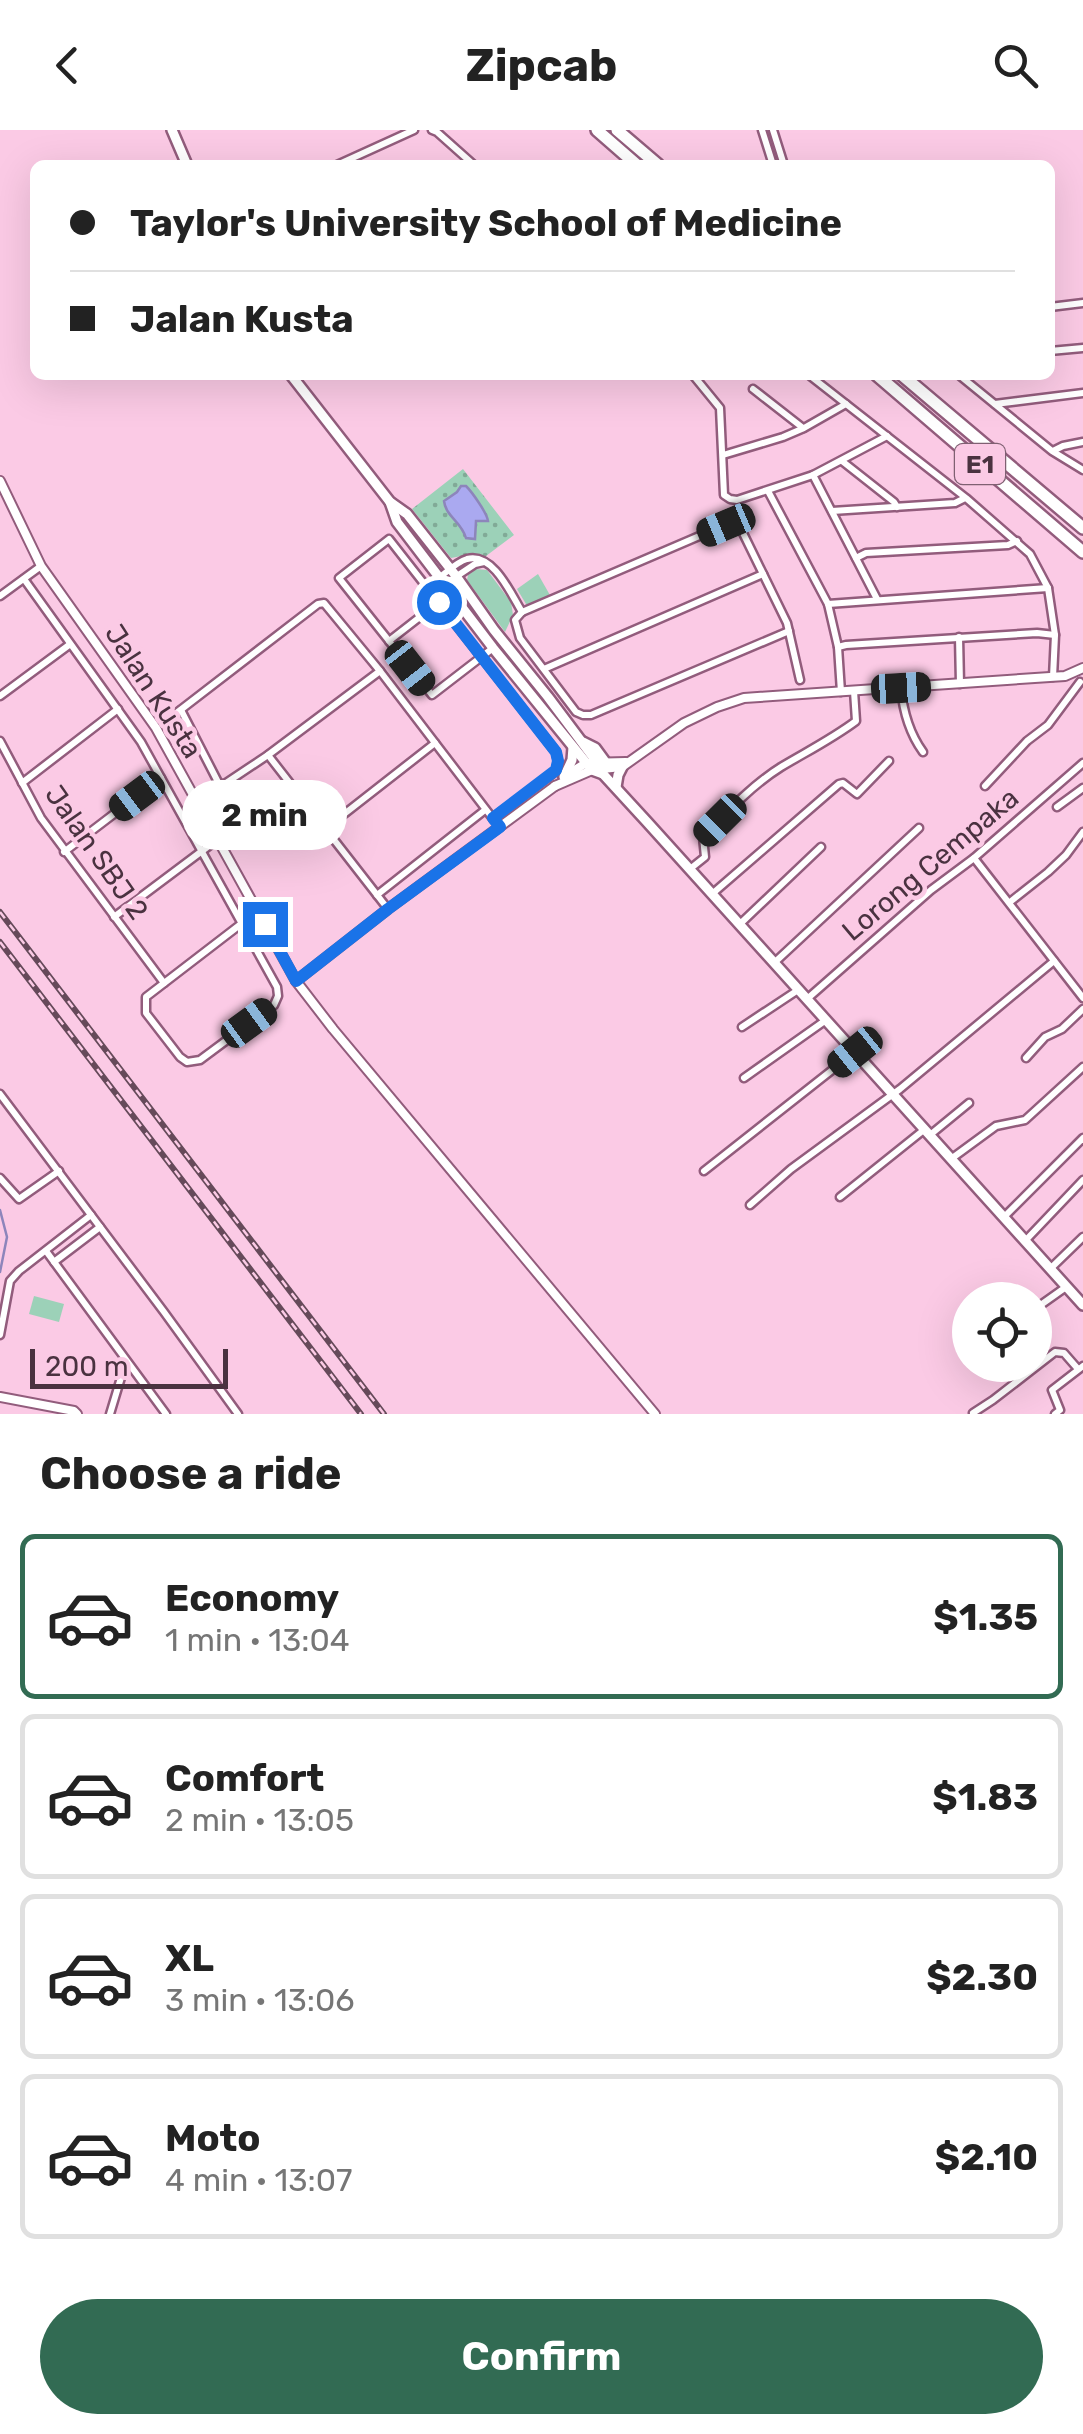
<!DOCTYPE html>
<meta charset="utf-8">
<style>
:root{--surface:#fff;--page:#f6f6f6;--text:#222;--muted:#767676;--line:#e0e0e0;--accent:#326b53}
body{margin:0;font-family:Rubik,sans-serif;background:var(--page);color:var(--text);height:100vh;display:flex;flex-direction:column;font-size:38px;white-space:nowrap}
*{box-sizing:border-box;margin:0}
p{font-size:32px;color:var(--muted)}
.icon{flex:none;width:55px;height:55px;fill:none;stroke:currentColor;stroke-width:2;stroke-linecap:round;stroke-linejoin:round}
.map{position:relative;height:1284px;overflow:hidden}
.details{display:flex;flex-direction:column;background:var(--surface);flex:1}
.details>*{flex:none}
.top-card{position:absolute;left:30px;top:30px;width:1025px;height:220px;border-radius:15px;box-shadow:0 10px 40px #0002;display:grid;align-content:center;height:220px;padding:0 40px;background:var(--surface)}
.fabs{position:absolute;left:952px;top:1152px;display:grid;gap:20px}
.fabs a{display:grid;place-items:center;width:100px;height:100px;border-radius:50%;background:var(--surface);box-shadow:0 10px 40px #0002;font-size:50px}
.scale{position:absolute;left:30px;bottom:25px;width:198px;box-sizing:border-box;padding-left:10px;border:5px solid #4a3240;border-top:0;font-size:28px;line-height:35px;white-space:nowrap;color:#4a3240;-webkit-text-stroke:8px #fbcae5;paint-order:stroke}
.end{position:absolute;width:45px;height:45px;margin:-22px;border:12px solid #1a73e8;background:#fff;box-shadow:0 0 0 5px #fff}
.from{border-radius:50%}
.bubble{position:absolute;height:70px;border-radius:35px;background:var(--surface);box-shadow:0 10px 40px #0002;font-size:32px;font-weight:700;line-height:70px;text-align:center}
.car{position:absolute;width:30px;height:60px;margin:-30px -15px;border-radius:12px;box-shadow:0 0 8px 2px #0007;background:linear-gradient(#222 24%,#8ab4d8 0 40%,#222 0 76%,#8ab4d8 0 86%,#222 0)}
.top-card b{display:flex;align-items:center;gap:35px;height:95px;font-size:38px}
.top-card b+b{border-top:2px solid var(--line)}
.top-card i{width:25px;height:25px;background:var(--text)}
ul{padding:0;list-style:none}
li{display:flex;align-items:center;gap:30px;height:165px;margin:0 20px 15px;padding:0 20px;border:5px solid var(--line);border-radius:15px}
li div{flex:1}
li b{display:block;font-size:38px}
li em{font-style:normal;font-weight:700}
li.active{border-color:var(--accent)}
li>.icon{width:90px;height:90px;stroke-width:1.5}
h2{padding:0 40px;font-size:45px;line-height:120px}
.primary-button{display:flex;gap:20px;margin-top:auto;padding:20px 40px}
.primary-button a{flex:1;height:115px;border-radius:60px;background:var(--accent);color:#fff;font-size:40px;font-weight:700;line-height:115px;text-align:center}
header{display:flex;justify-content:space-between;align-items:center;height:130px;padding:0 40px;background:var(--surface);font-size:45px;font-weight:700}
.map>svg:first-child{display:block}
.park{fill:url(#park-dots);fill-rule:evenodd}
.garden{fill:#9cd1b8}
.water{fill:#aaa9f0;stroke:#8d85bb;stroke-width:2.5}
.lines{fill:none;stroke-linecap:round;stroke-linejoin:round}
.stream{stroke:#8d85bb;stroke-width:2.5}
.minor-casing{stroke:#925c7c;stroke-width:11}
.tertiary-casing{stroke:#925c7c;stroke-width:12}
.secondary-casing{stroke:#925c7c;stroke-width:14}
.motorway-casing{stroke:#925c7c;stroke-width:16}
.minor{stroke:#fff;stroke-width:6}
.tertiary{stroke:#fff;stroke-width:8}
.secondary{stroke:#fff;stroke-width:9}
.motorway{stroke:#fff;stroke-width:11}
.rail-casing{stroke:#664a5a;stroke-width:6}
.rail{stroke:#fbcae5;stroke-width:2.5;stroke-dasharray:8;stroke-linecap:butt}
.route{stroke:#1a73e8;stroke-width:12}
.labels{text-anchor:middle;stroke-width:9;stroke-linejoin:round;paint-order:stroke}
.shield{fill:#fbcae5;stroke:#7f6072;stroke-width:2.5}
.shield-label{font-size:25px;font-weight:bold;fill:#4a3240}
.street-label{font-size:28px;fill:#4a3240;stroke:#fbcae5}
</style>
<header><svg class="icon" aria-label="back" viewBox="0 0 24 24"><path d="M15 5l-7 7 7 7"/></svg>Zipcab<svg class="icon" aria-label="search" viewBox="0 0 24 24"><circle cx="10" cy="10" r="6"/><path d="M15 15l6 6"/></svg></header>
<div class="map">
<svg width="1083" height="1284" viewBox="0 0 1083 1284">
<defs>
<pattern id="park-dots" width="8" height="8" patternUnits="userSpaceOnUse" patternTransform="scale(2.5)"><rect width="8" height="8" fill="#9cd1b8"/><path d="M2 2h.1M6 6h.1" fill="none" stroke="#81aa97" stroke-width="1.8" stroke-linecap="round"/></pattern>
</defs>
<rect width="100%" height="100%" fill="#fbcae5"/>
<path class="park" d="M463,339L514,405L486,426L467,425L451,428L412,379ZM457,362L477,372L488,391C469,390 447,392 444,371Z"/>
<g class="garden">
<polygon points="476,439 487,440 511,472 513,485 505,502 467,450 468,445"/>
<polygon points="538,444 551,467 534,475 526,474 517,459"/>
<polygon points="34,1166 64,1174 59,1192 29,1184"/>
</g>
<path class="water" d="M461,356H466C472,362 487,383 488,391H476L475,409L466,408C461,391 446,387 444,371L457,362Z"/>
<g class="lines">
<polyline class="stream" points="0,1080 7,1107 0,1142"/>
<defs>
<g id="minor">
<polyline points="432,0 437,2 474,35"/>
<polyline points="762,0 773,35"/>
<polyline points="773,0 784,35"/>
<polyline points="337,35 414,0"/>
<polyline points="1050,177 1083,173"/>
<polyline points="1050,221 1083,218"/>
<polyline points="693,245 720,278 724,365 730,369 737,370 813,345 887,306"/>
<polyline points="809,245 966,368 1030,424 1048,458 1055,505 1053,547"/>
<polyline points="959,245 1052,321 1083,340"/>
<polyline points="753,259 803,298"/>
<polyline points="995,274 1083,263"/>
<polyline points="1053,321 1063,316 1083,312"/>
<polyline points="723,325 783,307 804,298 846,274"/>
<polyline points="842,331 894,372 897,377"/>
<polyline points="813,345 877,469"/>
<polyline points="768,361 828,474 838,517 841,562"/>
<polyline points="832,381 955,373 965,368"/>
<polyline points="856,428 866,423 1008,415 1017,411"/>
<path d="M440,447C448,441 457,432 467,429C493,422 511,464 522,482"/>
<polyline points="24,449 141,612 277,857 278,866 274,875 200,930 187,932 180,927 146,883 146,867 241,794"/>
<polyline points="445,454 475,434 484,432"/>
<polyline points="0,466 41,436"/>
<polyline points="828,474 1048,458"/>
<polyline points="522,482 725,395 736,396 741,399 787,493 800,550"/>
<polyline points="522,482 515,490 520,508 576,582 583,585 591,585 789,501"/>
<polyline points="959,507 960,554"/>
<polyline points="389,511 439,472"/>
<polyline points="838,517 846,515 1037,503 1055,505"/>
<path d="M493,518L432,565L339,448L389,409C445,480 500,551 556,622L558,631L556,641L493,688"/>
<polyline points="544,539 763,444"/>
<path d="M901,558C903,580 910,604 923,622"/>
<polyline points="0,566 69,515"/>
<polyline points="181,580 218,652 223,655 268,625 380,541"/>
<polyline points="170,588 318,474 324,473 380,541 494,690"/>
<polyline points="0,611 41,688 164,853"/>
<polyline points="268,625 388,779"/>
<polyline points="22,653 118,579"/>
<polyline points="985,656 1027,611 1048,595 1080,552"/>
<polyline points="1057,677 1083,658"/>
<polyline points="325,699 435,613"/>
<polyline points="64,722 161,648"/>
<polyline points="974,728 1083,868"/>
<path d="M690,739L705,727L703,707C726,683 752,655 781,637C806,622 832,609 856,591L854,561"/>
<polyline points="712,764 839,654 843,653 857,664 889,631"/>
<polyline points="377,765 485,680"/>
<polyline points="1010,772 1048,742 1066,725 1083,702"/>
<polyline points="114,787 218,709"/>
<polyline points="740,794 821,717"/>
<polyline points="774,833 919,698"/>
<polyline points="807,869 931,760 974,728 1083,633"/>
<polyline points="742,897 798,860"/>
<polyline points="1026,928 1045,907 1062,899 1083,879"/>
<polyline points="744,948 826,890"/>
<polyline points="0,964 164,1182 238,1284"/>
<polyline points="930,1005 969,973"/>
<polyline points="951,1029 996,996 1025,990 1083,937"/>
<polyline points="704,1041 855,922"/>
<polyline points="0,1048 19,1069 59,1041"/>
<polyline points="840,1067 925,999"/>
<polyline points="750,1075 791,1039 900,959 1054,831"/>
<polyline points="1004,1087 1083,1008"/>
<polyline points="1025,1111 1083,1050"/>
<polyline points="46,1121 166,1284"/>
<polyline points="54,1132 100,1097"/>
<polyline points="1050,1139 1083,1107"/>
<polyline points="1035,1179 1066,1157"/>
<polyline points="0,1205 10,1151 19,1141 91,1085"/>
<polyline points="973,1283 993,1270 1055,1222 1064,1223 1078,1239"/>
<polyline points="110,1284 126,1231"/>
<polyline points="1055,1284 1060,1280 1052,1260 1083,1236"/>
</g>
<g id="tertiary">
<polyline points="0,351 41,436 156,598 296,851 333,899 655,1284"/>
<polyline points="565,646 586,633 626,632"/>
<polyline points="555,656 592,640 622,637 684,593 717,577 744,568 1065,546 1083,538"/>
<polyline points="296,851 388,779 555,656"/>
<polyline points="0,1267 74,1281 77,1284"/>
</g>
<g id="secondary">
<polyline points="172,0 187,35"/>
<polyline points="291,245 390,372 407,384 456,446 494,500 548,567 602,639 603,644"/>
<polyline points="390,372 397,392 493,518 592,640 603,644 648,693 1083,1175"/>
<polyline points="583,612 595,618 606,633"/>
<polyline points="564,647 572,630 573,617"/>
<polyline points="616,657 618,645 622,637"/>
</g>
<g id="motorway">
<polyline points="597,0 637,35"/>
<polyline points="617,0 658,35"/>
<polyline points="877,245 1083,422"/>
<polyline points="902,245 1083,398"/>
</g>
</defs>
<use href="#minor" class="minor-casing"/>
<use href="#tertiary" class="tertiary-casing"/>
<use href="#secondary" class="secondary-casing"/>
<use href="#motorway" class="motorway-casing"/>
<use href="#minor" class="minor"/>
<use href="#tertiary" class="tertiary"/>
<use href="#secondary" class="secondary"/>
<use href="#motorway" class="motorway"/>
<defs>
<g id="rail">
<polyline points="0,782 384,1284"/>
<polyline points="0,812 361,1284"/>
</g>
</defs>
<use href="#rail" class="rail-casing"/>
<use href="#rail" class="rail"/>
</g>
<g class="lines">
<polyline class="route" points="265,794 296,851 388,779 500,697 493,688 556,640 558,631 556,622 439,472"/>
</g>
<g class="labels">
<rect class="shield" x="955" y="314" width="50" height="40" rx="8"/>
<g class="shield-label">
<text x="980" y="343">E1</text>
</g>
<g class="street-label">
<text transform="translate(154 561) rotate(57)" y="10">Jalan Kusta</text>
<text transform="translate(97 722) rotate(55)" y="10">Jalan SBJ 2</text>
<text transform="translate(930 734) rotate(-40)" y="10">Lorong Cempaka</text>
</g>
</g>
</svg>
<div class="fabs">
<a><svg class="icon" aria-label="locate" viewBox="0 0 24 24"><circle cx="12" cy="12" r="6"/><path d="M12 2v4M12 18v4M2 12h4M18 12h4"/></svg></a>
</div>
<div class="scale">200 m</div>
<i class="end from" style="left:439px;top:472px"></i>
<i class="end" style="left:265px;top:794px"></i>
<div class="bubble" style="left:182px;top:650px;width:165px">2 min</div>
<i class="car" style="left:726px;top:395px;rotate:247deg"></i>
<i class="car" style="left:410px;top:538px;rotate:142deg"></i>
<i class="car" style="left:901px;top:558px;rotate:87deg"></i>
<i class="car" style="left:137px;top:666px;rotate:233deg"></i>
<i class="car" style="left:720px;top:690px;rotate:225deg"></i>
<i class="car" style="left:249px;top:893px;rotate:54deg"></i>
<i class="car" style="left:855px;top:922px;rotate:231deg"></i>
<div class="top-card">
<b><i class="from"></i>Taylor's University School of Medicine</b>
<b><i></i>Jalan Kusta</b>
</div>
</div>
<section class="details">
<h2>Choose a ride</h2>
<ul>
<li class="active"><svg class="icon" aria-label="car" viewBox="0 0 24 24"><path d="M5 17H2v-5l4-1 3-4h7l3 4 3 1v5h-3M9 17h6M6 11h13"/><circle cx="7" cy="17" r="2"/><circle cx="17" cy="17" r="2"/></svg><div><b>Economy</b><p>1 min · 13:04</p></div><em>$1.35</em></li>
<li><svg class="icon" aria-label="car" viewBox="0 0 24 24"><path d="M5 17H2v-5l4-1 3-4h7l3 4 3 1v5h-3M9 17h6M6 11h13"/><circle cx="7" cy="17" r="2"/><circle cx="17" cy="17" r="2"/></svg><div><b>Comfort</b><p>2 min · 13:05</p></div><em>$1.83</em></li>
<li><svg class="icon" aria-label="car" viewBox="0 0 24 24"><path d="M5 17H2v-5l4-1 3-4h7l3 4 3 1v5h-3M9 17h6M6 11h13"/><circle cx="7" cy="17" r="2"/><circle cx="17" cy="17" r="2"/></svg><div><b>XL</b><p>3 min · 13:06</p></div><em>$2.30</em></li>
<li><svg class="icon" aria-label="car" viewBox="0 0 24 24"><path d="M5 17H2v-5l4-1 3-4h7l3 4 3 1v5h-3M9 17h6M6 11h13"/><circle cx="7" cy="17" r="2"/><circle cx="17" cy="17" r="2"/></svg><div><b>Moto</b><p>4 min · 13:07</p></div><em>$2.10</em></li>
</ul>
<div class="primary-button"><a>Confirm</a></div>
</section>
